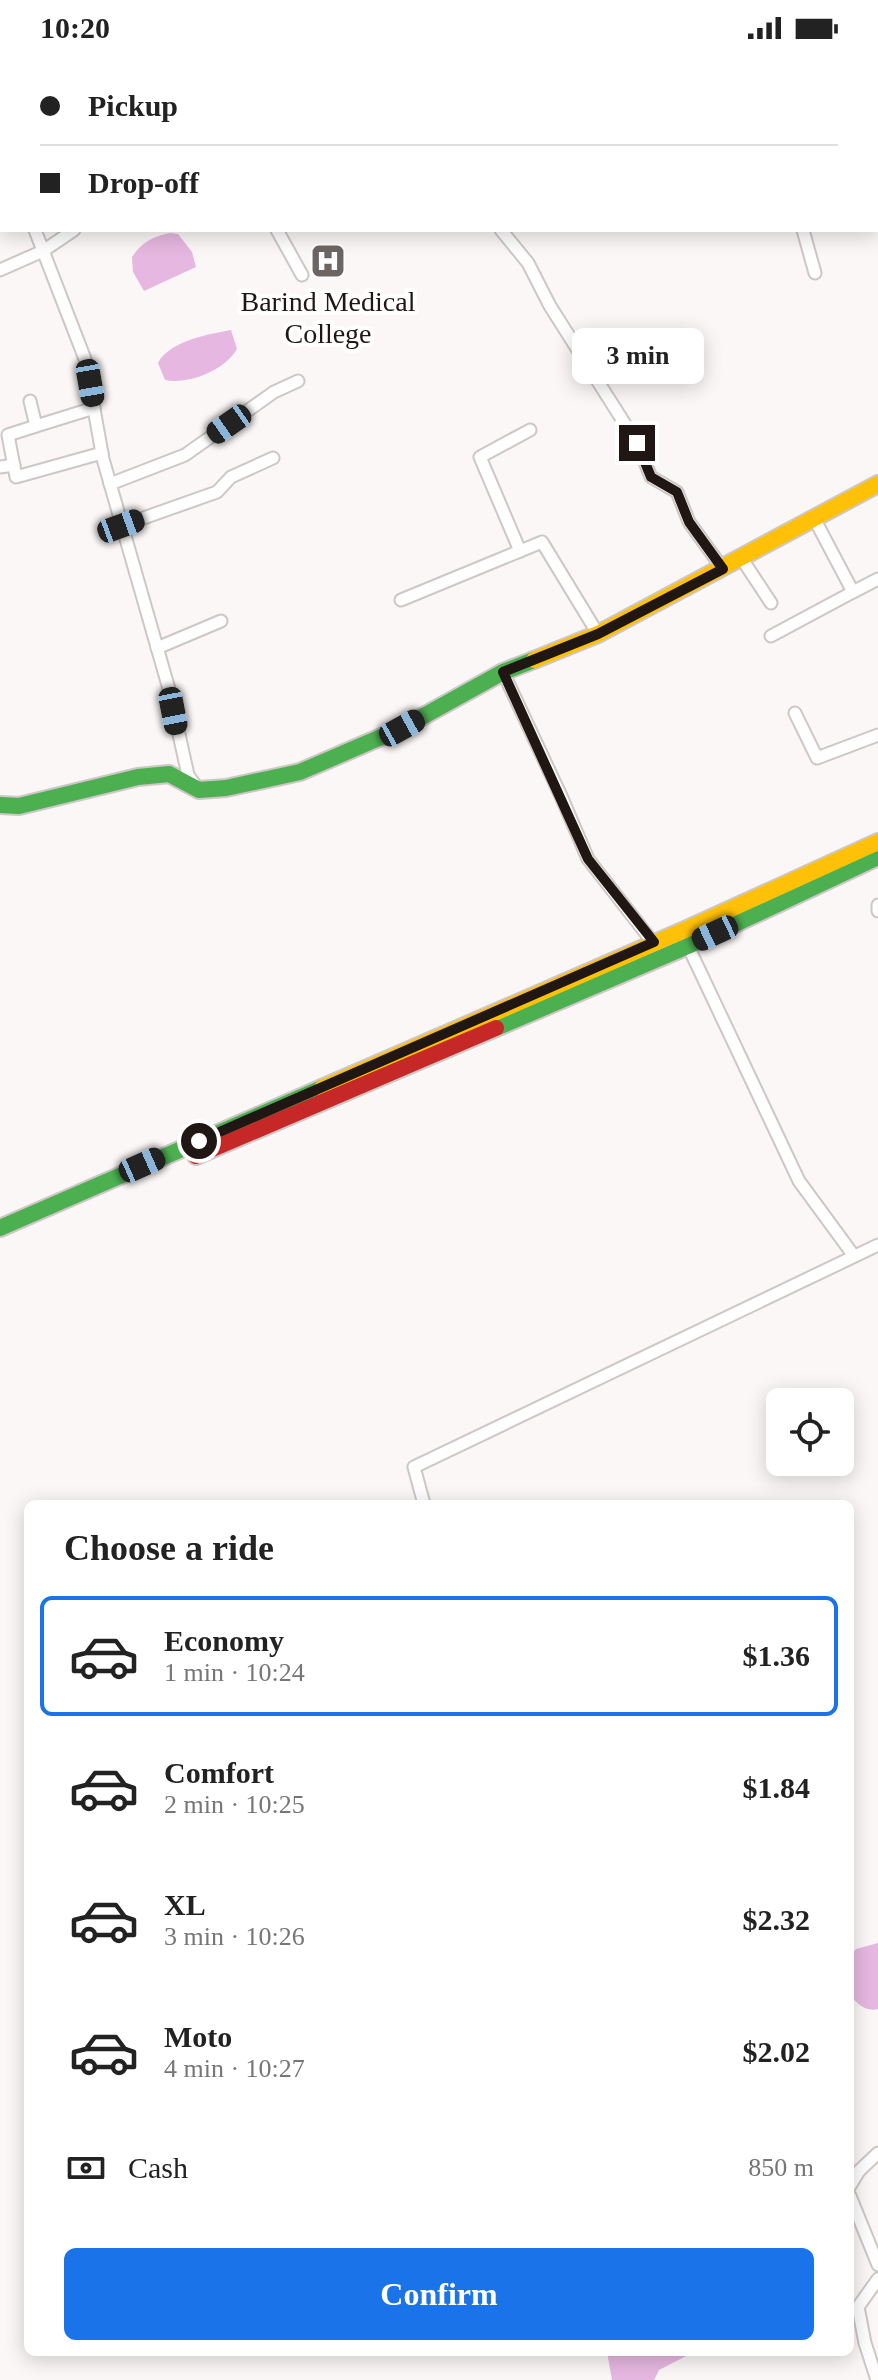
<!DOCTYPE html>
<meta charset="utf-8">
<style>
:root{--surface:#fff;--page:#f6f6f6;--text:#222;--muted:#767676;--line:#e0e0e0;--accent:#1a73e8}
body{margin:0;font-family:Georgia,serif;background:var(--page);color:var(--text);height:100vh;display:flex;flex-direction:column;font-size:30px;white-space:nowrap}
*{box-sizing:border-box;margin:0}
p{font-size:26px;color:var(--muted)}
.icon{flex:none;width:44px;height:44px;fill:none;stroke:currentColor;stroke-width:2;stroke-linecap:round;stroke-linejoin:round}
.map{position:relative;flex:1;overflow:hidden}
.drawer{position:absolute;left:24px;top:1444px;width:830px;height:856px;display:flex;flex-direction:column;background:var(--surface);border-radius:12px;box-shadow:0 4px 20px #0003}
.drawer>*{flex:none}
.guide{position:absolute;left:0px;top:0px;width:878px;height:176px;box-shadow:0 4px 20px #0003;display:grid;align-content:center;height:176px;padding:0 40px;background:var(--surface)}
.tools{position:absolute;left:766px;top:1332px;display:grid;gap:16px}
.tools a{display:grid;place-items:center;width:88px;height:88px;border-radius:12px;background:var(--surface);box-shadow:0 4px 20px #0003;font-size:40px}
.end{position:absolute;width:36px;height:36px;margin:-18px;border:10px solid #201715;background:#fff;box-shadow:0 0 0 4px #fff}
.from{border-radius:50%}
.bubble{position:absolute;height:56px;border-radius:12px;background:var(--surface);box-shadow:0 4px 20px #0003;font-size:26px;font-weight:600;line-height:56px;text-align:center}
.car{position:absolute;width:24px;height:48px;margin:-24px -12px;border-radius:10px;box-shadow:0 0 6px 2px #0007;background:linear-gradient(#222 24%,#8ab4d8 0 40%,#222 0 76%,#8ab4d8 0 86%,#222 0)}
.guide b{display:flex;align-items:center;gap:28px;height:76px;font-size:30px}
.guide b+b{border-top:2px solid var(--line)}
.guide i{width:20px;height:20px;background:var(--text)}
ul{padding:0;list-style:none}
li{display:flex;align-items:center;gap:24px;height:120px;margin:0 16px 12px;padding:0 24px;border:4px solid transparent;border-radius:12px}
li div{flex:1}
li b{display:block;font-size:30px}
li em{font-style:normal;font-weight:600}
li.selected{border-color:var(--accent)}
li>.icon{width:72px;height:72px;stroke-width:1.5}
h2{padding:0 40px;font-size:36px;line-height:96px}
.pay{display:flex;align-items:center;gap:20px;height:88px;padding:0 40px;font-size:30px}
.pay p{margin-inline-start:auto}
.primary-button{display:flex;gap:16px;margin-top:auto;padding:16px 40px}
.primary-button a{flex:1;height:92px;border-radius:12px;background:var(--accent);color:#fff;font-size:32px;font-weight:600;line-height:92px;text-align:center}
.status{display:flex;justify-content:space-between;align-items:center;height:56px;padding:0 40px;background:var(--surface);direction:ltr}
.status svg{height:22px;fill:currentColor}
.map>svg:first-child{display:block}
.water{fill:#e6b7e0}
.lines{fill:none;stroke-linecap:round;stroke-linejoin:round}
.street-casing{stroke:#cdc7c6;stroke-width:15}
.fast-casing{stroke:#cdc7c6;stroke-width:20}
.slow-casing{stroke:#cdc7c6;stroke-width:20}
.jam-casing{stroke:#cdc7c6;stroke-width:20}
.street{stroke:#fefefe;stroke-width:11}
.fast{stroke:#4caf50;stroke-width:16}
.slow{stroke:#ffc107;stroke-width:16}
.jam{stroke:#c62828;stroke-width:16}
.route{stroke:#201715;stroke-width:10}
.labels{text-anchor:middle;stroke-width:8;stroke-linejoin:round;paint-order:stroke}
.poi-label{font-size:28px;fill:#201715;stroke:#fff}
</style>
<div class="status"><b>10:20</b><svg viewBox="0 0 49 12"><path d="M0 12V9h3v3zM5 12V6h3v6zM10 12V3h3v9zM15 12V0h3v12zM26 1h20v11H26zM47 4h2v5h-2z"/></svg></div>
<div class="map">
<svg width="878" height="2324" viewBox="0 0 878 2324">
<rect width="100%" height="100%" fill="#fbf7f6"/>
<g class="water">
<path d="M170,177L178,178L192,196L196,211L144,235L133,216L132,201C142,186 152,181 170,177Z"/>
<path d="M231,274L237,293C225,314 189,329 165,324L158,307C169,285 209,278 231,274Z"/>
<path d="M878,1887V1953C866,1956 857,1948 850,1939V1900L856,1893Z"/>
<polygon points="607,2296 694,2296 659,2314 654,2324 612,2324"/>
</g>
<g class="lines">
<defs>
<g id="street">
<polyline points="85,0 86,2"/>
<polyline points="238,0 239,2"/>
<polyline points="368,0 370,2"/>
<polyline points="498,2 502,0"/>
<polyline points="631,2 634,0"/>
<polyline points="763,2 766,0"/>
<polyline points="0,74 2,80"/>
<polyline points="35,174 85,303 103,403 169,633 188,719 195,729"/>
<polyline points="277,174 302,219"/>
<polyline points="501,174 528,207 550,250 637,387 651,421 677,436 689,466 723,513"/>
<polyline points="803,174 815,217"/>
<polyline points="0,214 43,195 74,174"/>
<polyline points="30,345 36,370 94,352"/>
<polyline points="36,370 8,379 16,421 102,397"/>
<polyline points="0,411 14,409"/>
<polyline points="110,428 185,399 274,336 298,325"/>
<polyline points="121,470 217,436 231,421 273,402"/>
<polyline points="520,495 480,401 530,374"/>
<polyline points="742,503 771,547"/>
<polyline points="853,536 878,523"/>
<polyline points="401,544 542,486 598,578"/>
<polyline points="771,580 853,536 815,464"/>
<polyline points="157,592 221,565"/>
<polyline points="503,616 561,740 588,803 655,889"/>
<polyline points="795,657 817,702 878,679"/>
<polyline points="878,849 878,855"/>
<polyline points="688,890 799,1125 854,1200"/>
<polyline points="424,1448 414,1411 878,1189"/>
<polyline points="850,2130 859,2115 878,2097"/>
<polyline points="850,2140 878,2209"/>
<polyline points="877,2324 865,2287 858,2251 878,2223"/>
</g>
<g id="fast">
<polyline points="0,749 19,750 138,721 169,718 199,734 226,732 300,716 402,672 503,616 534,604"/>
<polyline points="496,972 688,890 878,801"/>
<polyline points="0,1172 322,1032"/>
</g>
<g id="slow">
<polyline points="534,604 598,578 878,428"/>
<polyline points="322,1032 685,874 878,786"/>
</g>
<polyline id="jam" points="196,1100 496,972"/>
</defs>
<use href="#street" class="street-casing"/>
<use href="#fast" class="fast-casing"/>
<use href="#slow" class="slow-casing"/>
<use href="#jam" class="jam-casing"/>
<use href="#street" class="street"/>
<use href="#fast" class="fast"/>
<use href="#slow" class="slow"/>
<use href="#jam" class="jam"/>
</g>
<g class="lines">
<polyline class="route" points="199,1085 654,886 588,803 503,616 598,578 723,513 689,466 677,436 651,421 637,387"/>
</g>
<defs>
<symbol id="hospital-square" viewBox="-11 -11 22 22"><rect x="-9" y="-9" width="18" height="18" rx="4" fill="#6d6564" stroke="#fff"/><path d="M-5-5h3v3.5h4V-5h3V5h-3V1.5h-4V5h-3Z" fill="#fff"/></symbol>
</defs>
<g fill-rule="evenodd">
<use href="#hospital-square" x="308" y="185" width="40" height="40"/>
</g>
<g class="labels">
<g class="poi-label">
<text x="328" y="255">Barind Medical<tspan x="328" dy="32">College</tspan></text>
</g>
</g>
</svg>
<div class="tools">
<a><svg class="icon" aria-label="locate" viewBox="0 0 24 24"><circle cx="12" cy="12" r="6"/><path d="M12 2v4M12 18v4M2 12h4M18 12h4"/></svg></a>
</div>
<i class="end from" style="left:199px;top:1085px"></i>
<i class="end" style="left:637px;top:387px"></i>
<div class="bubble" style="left:572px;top:272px;width:132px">3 min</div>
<i class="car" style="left:90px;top:327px;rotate:170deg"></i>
<i class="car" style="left:229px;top:368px;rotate:235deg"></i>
<i class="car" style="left:121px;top:470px;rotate:70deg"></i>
<i class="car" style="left:173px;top:655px;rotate:169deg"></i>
<i class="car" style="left:402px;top:672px;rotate:61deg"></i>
<i class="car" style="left:715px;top:877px;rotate:245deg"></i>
<i class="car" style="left:142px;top:1109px;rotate:66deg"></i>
<div class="guide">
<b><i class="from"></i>Pickup</b>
<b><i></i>Drop-off</b>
</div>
<section class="drawer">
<h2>Choose a ride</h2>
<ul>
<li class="selected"><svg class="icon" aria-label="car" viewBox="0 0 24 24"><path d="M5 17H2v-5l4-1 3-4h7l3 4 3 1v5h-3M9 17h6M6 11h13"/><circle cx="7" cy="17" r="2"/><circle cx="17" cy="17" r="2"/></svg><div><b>Economy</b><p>1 min · 10:24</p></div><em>$1.36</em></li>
<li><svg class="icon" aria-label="car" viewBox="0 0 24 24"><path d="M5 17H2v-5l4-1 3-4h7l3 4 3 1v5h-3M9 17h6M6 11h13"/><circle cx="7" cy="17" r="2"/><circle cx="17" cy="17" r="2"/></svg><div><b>Comfort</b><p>2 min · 10:25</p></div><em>$1.84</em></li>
<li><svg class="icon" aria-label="car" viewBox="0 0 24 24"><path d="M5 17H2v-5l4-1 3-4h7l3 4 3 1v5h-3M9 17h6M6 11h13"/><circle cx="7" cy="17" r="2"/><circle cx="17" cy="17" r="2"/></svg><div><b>XL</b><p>3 min · 10:26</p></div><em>$2.32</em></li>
<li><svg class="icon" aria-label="car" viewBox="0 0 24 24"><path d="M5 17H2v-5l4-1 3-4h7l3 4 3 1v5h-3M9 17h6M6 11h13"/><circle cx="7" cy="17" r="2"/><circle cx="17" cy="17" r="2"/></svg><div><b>Moto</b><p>4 min · 10:27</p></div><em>$2.02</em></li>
</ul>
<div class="pay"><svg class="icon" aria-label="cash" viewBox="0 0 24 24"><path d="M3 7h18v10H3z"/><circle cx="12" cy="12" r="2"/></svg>Cash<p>850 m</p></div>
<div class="primary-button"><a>Confirm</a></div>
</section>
</div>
